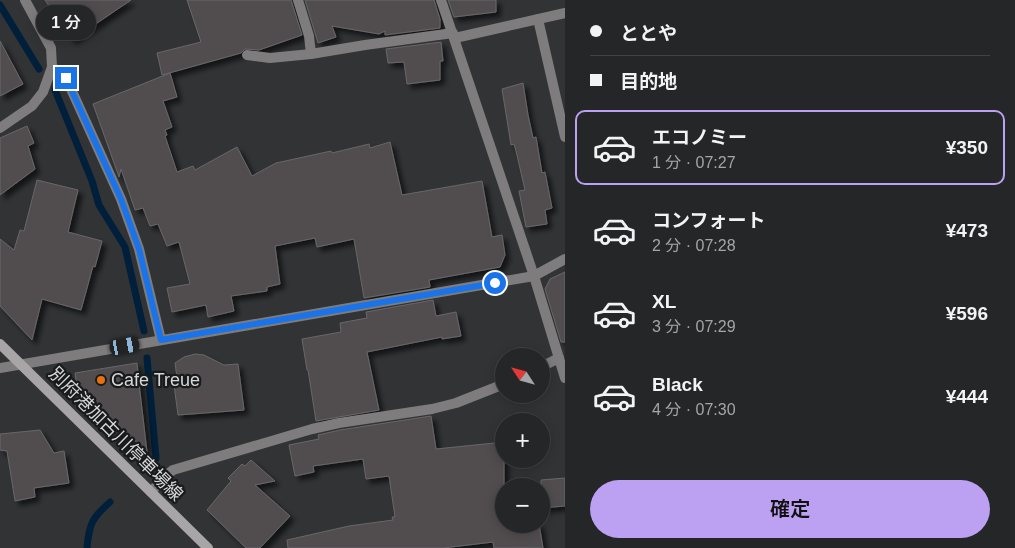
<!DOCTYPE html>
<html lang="ja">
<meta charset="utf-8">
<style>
:root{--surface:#252628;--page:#313234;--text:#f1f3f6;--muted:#a3a5a8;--line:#424345;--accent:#bca0f2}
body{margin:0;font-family:Arial,"Noto Sans JP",sans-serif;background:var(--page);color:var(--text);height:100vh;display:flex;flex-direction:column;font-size:19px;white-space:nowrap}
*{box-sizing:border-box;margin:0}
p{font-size:16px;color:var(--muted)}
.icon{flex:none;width:28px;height:28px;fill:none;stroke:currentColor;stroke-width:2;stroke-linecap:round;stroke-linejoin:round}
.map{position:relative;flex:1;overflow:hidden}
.drawer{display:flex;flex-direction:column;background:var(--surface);width:450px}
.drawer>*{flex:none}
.banner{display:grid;align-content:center;height:110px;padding:0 25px;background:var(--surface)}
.needle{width:32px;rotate:306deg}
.tools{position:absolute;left:495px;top:348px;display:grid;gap:10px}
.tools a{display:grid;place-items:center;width:55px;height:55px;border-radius:50%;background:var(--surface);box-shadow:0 2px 12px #0003,0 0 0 1px var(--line);font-size:25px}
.end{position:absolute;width:22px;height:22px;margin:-11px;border:6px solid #1a73e8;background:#fff;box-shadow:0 0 0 2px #fff}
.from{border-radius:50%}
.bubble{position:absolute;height:35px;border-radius:18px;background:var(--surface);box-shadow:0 2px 12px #0003,0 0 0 1px var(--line);font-size:16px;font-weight:600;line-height:35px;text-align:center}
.car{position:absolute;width:15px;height:30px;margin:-15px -8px;border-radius:6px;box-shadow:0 0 4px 1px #0007;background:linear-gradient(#222 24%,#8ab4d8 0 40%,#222 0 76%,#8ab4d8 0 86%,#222 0)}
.banner b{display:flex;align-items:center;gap:18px;height:48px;font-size:19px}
.banner b+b{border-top:1px solid var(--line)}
.banner i{width:12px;height:12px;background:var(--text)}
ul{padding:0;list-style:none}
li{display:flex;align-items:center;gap:15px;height:75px;margin:0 10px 8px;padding:0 15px;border:2px solid transparent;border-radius:10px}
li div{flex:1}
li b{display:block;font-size:19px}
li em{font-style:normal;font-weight:600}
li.active{border-color:var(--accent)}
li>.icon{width:45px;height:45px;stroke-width:1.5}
.cta{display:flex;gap:10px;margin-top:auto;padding:10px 25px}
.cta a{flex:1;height:58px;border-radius:30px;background:var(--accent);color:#111;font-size:20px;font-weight:600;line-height:58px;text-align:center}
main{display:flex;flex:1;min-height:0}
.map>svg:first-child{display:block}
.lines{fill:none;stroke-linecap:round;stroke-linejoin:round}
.stream{stroke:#001f3b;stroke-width:7}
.building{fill:#514e50;stroke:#696669;filter:url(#shadow)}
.pedestrian{stroke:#7e7c7c;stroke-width:10}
.minor{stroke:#7e7c7c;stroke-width:10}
.secondary{stroke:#a8a5a6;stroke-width:10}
.route{stroke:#1a73e8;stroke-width:6}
.food-dot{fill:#e8710a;stroke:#191a1b;stroke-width:2}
.labels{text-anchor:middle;stroke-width:4.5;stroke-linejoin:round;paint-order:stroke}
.poi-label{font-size:18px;fill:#d6d7d9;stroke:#191a1b;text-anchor:start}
.street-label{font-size:18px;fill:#d6d7d9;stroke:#191a1b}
</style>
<main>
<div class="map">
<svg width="565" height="548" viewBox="0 0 565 548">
<defs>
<filter id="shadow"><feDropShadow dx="4.5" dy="4.5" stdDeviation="2.5" flood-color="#0009"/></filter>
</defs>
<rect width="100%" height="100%" fill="#313335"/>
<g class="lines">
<g class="stream">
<polyline points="0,5 39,69"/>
<polyline points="55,90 92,181 99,205 125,247 144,331"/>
<polyline points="147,358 156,458"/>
<path d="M87,548C89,524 92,518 110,502"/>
</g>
</g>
<g class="building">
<polygon points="45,0 131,0 72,40"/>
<polygon points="187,0 291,0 302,35 259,50 245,49 241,53 162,75 157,53 201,42"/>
<polygon points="305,0 434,0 440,19 440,28 385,35 385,31 379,34 332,26 336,37 318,43"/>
<polygon points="448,0 496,0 496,12 454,17"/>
<polygon points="0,41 23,84 0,96"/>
<polygon points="441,42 443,61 440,61 440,80 407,84 404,62 388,63 386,49"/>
<polygon points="170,73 177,97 163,101 172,127 165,130 167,135 165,136 177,172 193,166 195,170 237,147 252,176 276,163 331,151 332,153 369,144 370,148 390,142 402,195 482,181 492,237 502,235 505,255 500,267 429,280 430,287 364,298 354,239 317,247 315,238 275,246 280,284 267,287 267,291 231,296 234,311 208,317 206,305 172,312 167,288 190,284 179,242 167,246 158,224 150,226 143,208 135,210 121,169 119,177 93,104"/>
<polygon points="523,83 528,115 533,138 536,137 542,173 545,172 552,208 545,210 547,224 526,227 519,191 525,190 516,151 514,144 511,145 502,89"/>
<polygon points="27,126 34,143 28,146 35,169 0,195 0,138"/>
<polygon points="37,180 78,190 68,232 102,241 95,267 93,266 81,310 42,299 32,340 0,306 0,239 14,250 20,230 24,231"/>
<polygon points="565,272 565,342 561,342 545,289 550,279"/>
<polygon points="433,300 436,316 456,312 461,336 442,339 442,337 367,352 379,410 316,421 308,370 307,370 302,339 341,332 340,323 367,318 366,312"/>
<polygon points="195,354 204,355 224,365 238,364 244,410 178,415 174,385 178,385 175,363 184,357"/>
<polygon points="137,363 140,392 147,452 94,402 92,403 77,387 75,373"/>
<polygon points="431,416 436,449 504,442 504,524 539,524 543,548 494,548 493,542 443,548 288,548 287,540 349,526 393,520 392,517 395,517 389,476 366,479 363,459 313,466 314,472 295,476 289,445 319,439 318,435 340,430"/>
<polygon points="40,430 54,453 64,451 69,483 34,488 35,497 15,501 7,451 0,450 0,434"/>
<polygon points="251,460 275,481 255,485 290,516 260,548 246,548 207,510 231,481 228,478 242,464 245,466"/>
<polygon points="565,478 565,506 541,508 541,480"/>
</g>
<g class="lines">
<polyline class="pedestrian" points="538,19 565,137"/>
<g class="minor">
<polyline points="298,0 309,36 311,54"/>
<polyline points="441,0 534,276 565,378"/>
<polyline points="455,38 565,13"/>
<polyline points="247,55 270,58 311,54 365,45 453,33"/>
<polyline points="52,67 66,78 121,199 139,249 161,340"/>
<polyline points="0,128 32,106 43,92 52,67 51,48 25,0"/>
<polyline points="541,367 559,358"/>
<polyline points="0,368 534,276 565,259"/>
<polyline points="151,492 164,477 173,470 312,429 339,423 432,409 456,403 504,384"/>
</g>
<polyline class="secondary" points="0,344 208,548"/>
</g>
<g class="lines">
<polyline class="route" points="66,78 121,199 139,249 161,340 495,283"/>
</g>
<circle class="food-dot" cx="101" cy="380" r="5"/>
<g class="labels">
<g class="poi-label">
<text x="111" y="386">Cafe Treue</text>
</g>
<g class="street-label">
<text transform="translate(116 434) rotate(45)" y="6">別府港加古川停車場線</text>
</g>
</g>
</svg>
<div class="tools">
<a><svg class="needle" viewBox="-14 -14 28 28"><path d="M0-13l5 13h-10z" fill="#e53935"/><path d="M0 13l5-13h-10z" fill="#a3a5a8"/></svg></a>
<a>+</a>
<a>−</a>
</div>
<i class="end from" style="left:495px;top:283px"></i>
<i class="end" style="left:66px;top:78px"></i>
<div class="bubble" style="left:36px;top:5px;width:60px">1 分</div>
<i class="car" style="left:125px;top:346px;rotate:80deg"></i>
</div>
<section class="drawer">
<div class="banner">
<b><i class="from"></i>ととや</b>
<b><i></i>目的地</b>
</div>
<ul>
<li class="active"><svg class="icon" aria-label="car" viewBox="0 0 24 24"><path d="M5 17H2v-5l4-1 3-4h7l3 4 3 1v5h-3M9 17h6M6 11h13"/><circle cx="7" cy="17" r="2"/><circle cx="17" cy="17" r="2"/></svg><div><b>エコノミー</b><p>1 分 · 07:27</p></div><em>¥350</em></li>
<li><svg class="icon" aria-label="car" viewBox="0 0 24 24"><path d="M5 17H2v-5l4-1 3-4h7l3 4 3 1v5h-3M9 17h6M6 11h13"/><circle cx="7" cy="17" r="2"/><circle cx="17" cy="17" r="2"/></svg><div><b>コンフォート</b><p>2 分 · 07:28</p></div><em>¥473</em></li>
<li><svg class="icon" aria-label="car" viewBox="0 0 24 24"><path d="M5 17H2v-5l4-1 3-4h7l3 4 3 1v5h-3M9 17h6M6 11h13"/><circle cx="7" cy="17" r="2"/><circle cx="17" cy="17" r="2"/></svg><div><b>XL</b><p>3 分 · 07:29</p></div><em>¥596</em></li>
<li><svg class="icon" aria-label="car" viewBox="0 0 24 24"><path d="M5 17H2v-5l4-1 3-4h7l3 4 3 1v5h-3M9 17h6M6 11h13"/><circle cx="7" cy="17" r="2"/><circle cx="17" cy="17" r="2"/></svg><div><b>Black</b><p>4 分 · 07:30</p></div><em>¥444</em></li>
</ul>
<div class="cta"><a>確定</a></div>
</section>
</main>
